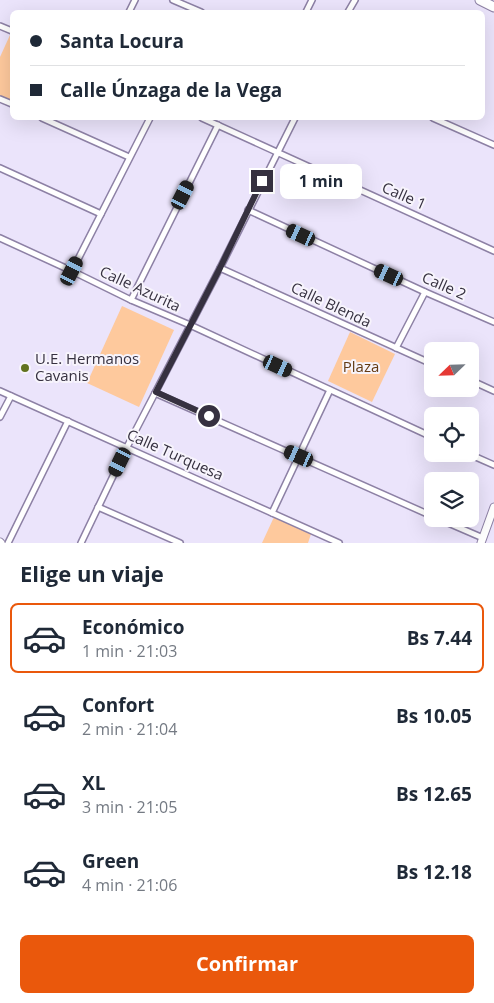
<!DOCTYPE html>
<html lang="es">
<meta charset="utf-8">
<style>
:root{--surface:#fff;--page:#f2f2f3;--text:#1f2937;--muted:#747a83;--line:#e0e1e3;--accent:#ea580c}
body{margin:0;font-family:"Open Sans",sans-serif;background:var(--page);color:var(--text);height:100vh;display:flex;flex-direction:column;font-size:19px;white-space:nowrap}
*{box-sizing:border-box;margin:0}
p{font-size:16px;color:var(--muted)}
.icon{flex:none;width:28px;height:28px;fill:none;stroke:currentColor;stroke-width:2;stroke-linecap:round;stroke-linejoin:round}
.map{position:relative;height:543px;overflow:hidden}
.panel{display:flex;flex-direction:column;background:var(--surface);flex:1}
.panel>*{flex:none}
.hud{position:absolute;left:10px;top:10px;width:475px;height:110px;border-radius:8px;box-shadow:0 5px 20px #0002;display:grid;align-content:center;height:110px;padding:0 20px;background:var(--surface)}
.needle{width:32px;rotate:247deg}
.buttons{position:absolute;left:424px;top:342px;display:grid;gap:10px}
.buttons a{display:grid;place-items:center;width:55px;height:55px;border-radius:8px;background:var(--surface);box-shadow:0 5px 20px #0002;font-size:25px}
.end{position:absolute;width:22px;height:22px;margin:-11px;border:6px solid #363140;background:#fff;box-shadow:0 0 0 2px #fff}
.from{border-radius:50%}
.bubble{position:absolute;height:35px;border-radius:8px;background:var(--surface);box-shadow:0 5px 20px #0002;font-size:16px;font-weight:700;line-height:35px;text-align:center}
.car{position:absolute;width:15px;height:30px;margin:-15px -8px;border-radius:6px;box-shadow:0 0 4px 1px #0007;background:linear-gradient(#222 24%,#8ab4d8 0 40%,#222 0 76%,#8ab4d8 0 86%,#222 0)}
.hud b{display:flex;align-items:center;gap:18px;height:48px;font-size:19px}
.hud b+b{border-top:1px solid var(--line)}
.hud i{width:12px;height:12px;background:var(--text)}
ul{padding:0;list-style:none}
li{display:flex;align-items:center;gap:15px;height:70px;margin:0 10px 8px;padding:0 10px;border:2px solid transparent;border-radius:8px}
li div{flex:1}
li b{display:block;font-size:19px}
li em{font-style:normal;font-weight:700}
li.current{border-color:var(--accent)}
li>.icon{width:45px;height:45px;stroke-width:1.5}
h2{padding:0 20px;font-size:22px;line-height:60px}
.primary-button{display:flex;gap:10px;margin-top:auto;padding:10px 20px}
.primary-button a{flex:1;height:58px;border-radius:8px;background:var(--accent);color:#fff;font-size:20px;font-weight:700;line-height:58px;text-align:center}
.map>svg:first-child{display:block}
.green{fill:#fec99d}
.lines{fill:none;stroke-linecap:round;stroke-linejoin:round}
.street-casing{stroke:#8d81a5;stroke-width:8}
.secondary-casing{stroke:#8d81a5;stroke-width:9}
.highway-casing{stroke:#8d81a5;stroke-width:11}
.street{stroke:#fff;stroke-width:5}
.secondary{stroke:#fff;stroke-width:7}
.highway{stroke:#fff;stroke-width:9}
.route{stroke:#363140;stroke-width:6}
.poi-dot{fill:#61721f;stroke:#f7f4fc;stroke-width:2}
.labels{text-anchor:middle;stroke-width:4;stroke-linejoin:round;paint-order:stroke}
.street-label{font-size:15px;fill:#363140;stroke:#f7f4fc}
.poi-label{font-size:15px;fill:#363140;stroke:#f7f4fc;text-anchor:start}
.park-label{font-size:15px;fill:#643b14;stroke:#f7f4fc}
</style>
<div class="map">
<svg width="494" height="543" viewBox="0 0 494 543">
<rect width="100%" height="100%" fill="#ebe4fb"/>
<g class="green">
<polygon points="10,35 12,36 12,102 0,96 0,57"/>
<polygon points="122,306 174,330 139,407 87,383"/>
<polygon points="350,332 395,354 372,402 328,381"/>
<polygon points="274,517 311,534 308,543 262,543"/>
</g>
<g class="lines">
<defs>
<g id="street">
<polyline points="173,0 201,12"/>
<polyline points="129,12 135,0"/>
<polyline points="306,12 312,0"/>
<polyline points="348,12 355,0"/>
<polyline points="0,26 12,31"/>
<polyline points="0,99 12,104"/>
<polyline points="42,118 129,157"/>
<polyline points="202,118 494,251"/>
<polyline points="433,118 494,145"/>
<polyline points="0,168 101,214"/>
<polyline points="248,210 425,292 494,322"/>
<polyline points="0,238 72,271 131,300 190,325 432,437"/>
<polyline points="220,268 432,364"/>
<polyline points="72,271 150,118"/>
<polyline points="131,300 218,125"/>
<polyline points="396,348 425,292"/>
<polyline points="470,380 494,391"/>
<polyline points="0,391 339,543"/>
<polyline points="155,393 432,516"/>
<polyline points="0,417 11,396"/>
<polyline points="469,454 494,465"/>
<polyline points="98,507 180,543"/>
<polyline points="272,513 330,390"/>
<polyline points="439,519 483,538"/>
<polyline points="8,543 68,421"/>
<polyline points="81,543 127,447 220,268 295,118"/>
</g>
<g id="secondary">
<polyline points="0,542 1,543"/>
<polyline points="481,543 494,507"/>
</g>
<polyline id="highway" points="480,0 494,7"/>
</defs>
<use href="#street" class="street-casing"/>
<use href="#secondary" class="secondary-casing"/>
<use href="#highway" class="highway-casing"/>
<use href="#street" class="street"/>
<use href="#secondary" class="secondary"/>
<use href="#highway" class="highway"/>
</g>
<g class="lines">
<polyline class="route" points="209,416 156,392 220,268 262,181"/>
</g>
<circle class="poi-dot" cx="25" cy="368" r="5"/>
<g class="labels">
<g class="street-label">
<text transform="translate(404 196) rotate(24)" y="5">Calle 1</text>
<text transform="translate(444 286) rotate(24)" y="5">Calle 2</text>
<text transform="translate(140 289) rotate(25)" y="5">Calle Azurita</text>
<text transform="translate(331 305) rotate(25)" y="5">Calle Blenda</text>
<text transform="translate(175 455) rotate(24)" y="5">Calle Turquesa</text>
</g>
<g class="poi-label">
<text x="35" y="364">U.E. Hermanos<tspan x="35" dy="17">Cavanis</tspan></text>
</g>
<g class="park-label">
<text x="361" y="372">Plaza</text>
</g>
</g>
</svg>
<div class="buttons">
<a><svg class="needle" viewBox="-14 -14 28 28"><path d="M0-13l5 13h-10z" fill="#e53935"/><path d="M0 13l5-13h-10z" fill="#747a83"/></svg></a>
<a><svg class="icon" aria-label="locate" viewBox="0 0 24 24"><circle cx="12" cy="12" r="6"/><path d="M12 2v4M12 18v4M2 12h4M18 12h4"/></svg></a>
<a><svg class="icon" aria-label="layers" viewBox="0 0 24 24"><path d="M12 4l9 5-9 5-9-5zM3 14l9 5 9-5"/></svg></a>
</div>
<i class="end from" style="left:209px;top:416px"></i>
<i class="end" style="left:262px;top:181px"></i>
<div class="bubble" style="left:280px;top:164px;width:82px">1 min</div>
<i class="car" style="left:183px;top:195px;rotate:27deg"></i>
<i class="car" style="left:301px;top:235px;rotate:295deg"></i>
<i class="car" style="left:72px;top:271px;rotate:27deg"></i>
<i class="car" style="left:389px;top:275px;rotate:295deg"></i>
<i class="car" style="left:278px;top:366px;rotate:115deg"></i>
<i class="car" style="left:299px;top:456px;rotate:294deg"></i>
<i class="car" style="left:120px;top:462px;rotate:206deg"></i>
<div class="hud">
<b><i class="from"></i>Santa Locura</b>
<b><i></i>Calle Únzaga de la Vega</b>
</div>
</div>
<section class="panel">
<h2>Elige un viaje</h2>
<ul>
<li class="current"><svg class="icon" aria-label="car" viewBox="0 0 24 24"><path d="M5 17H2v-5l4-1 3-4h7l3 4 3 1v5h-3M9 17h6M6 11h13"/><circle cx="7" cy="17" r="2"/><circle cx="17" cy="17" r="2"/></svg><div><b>Económico</b><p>1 min · 21:03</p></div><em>Bs 7.44</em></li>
<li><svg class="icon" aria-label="car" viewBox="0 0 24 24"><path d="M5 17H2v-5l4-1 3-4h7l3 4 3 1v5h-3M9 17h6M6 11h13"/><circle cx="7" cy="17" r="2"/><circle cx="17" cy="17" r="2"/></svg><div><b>Confort</b><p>2 min · 21:04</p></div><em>Bs 10.05</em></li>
<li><svg class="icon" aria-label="car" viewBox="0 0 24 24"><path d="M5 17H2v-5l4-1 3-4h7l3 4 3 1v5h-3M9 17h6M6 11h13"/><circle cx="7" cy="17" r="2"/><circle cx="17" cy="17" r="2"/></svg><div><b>XL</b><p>3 min · 21:05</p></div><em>Bs 12.65</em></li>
<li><svg class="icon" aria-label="car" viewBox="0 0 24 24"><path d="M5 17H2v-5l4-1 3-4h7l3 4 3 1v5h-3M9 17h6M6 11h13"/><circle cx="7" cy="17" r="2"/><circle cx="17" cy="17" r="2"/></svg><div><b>Green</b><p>4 min · 21:06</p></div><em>Bs 12.18</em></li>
</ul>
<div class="primary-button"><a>Confirmar</a></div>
</section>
